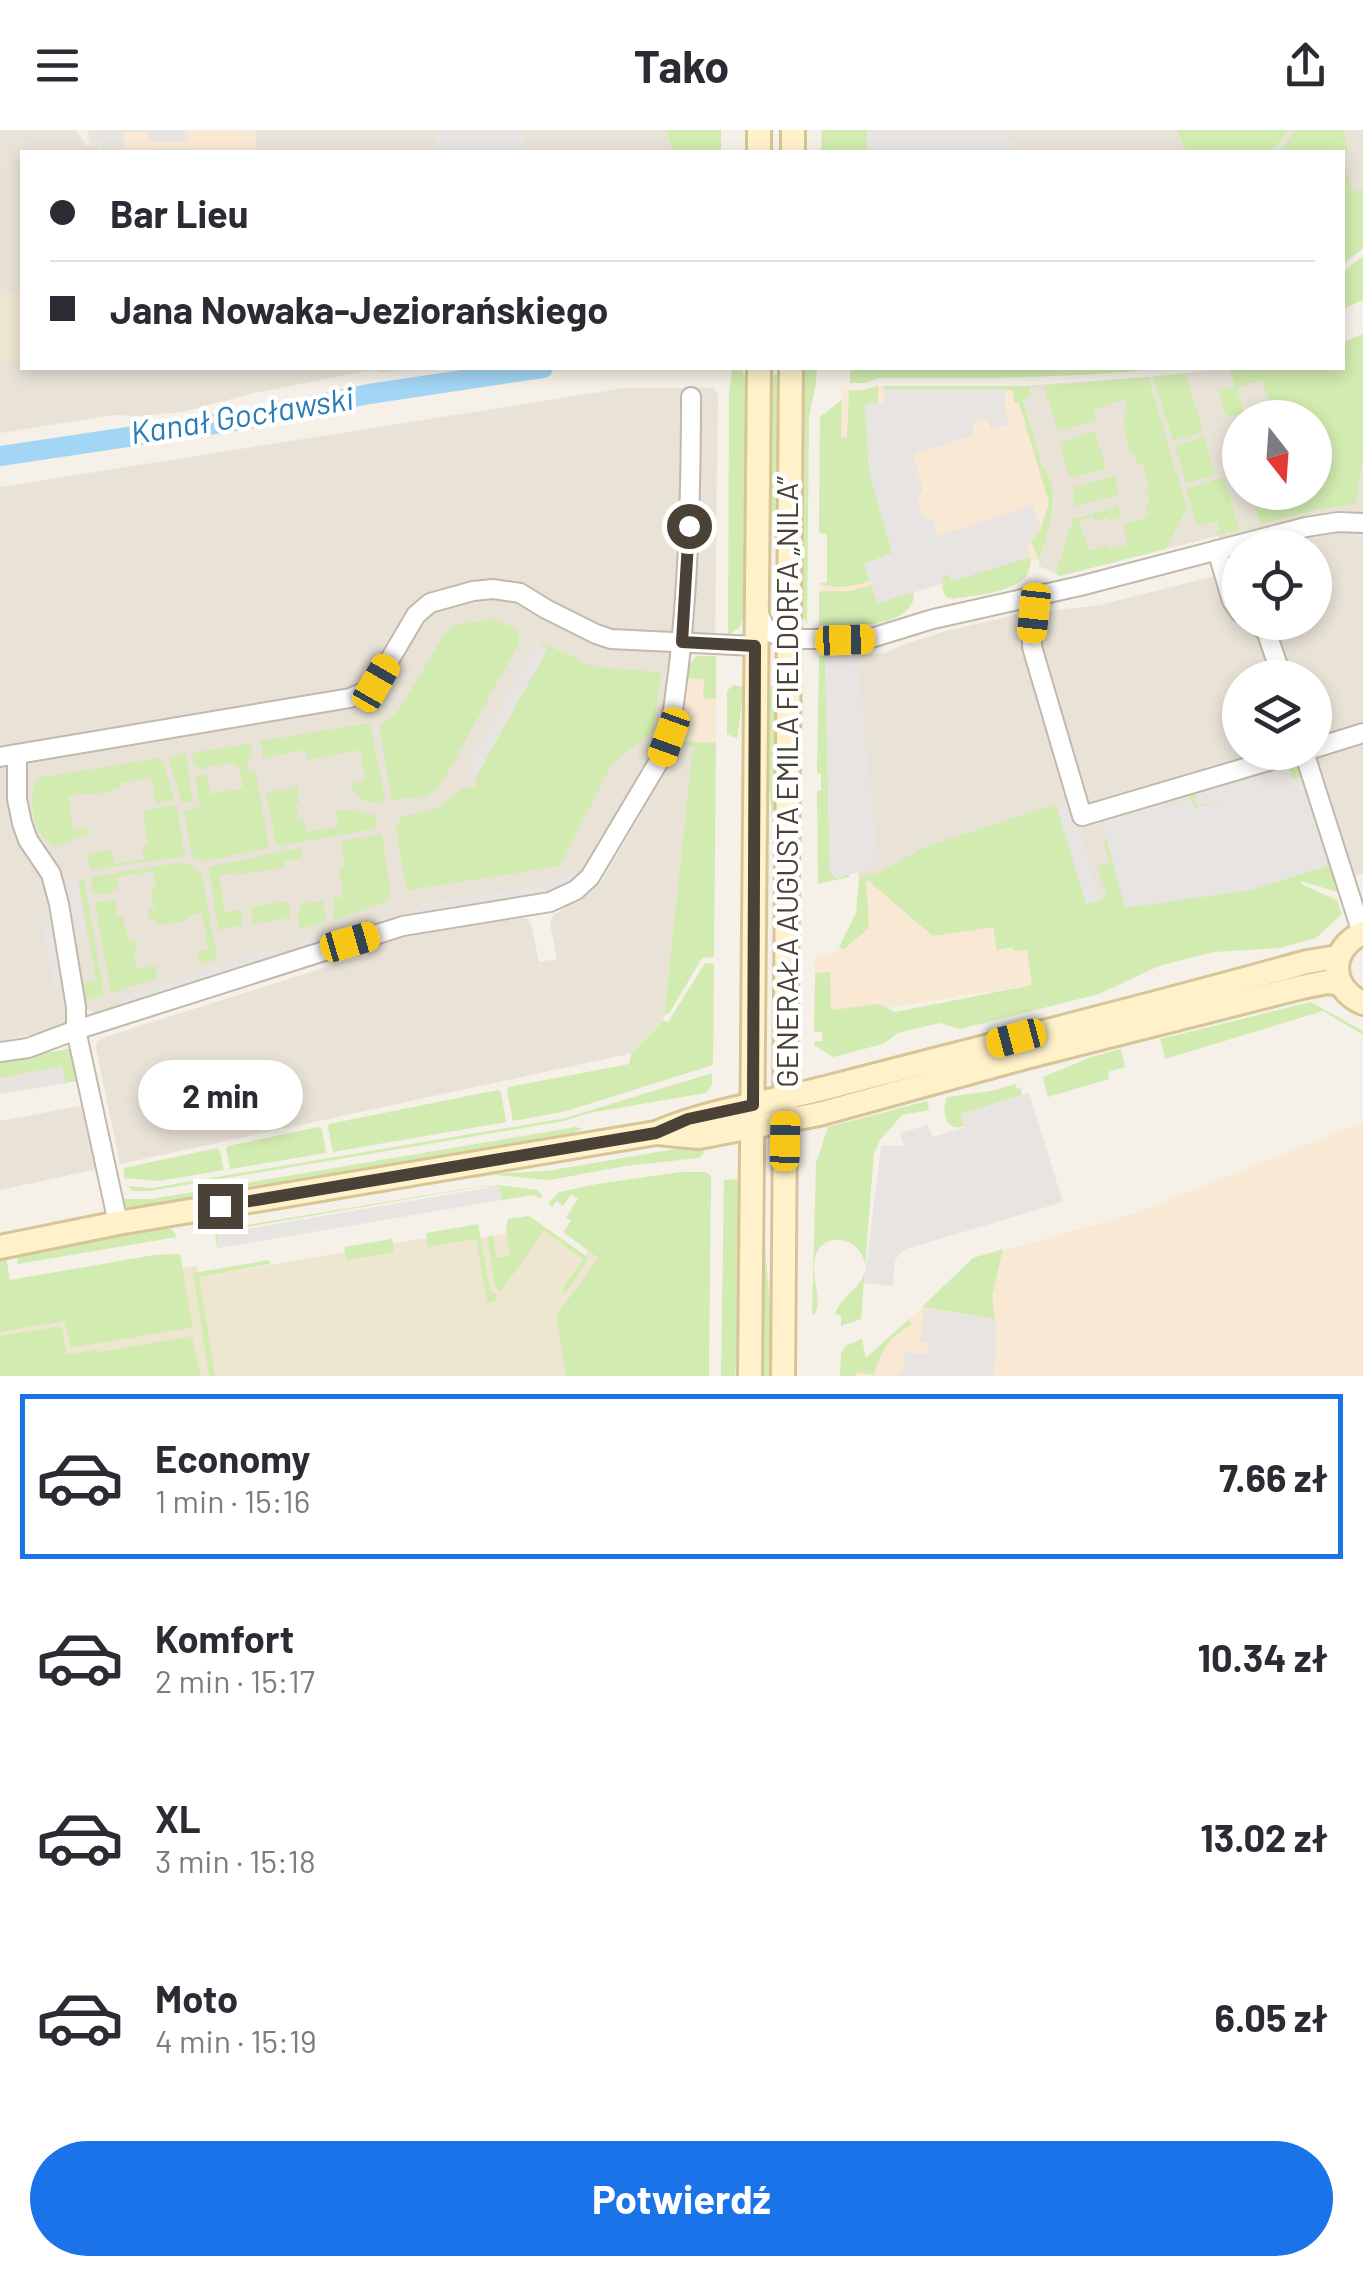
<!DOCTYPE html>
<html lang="pl">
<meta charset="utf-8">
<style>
:root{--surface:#fff;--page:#f2f2f3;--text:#2b2b33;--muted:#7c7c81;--line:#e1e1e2;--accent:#1a73e8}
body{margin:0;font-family:Barlow,sans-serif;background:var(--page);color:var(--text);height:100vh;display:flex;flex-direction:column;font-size:38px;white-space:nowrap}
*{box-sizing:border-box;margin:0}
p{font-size:32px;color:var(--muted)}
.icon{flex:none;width:55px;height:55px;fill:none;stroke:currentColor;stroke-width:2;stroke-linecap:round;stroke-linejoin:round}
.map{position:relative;height:1246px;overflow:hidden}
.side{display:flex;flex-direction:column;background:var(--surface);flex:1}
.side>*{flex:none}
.top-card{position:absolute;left:20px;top:20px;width:1325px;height:220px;border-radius:0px;box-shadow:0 5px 15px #0003;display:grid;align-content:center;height:220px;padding:0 30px;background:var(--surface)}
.needle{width:65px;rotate:163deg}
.fabs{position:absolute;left:1222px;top:270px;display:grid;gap:20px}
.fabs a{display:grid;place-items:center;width:110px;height:110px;border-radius:50%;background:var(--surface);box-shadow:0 5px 15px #0003;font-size:50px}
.end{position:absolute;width:45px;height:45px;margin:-22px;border:12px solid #4a4237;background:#fff;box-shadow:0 0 0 5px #fff}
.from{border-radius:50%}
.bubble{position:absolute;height:70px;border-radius:35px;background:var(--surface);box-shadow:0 5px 15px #0003;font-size:32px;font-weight:700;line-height:70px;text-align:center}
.car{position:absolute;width:30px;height:60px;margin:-30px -15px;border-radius:12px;box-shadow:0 0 8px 2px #0007;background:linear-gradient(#f5c518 24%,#345 0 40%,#f5c518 0 76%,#345 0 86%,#f5c518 0)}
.top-card b{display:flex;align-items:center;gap:35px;height:95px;font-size:38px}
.top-card b+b{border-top:2px solid var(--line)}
.top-card i{width:25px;height:25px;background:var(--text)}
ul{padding:18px 0 0;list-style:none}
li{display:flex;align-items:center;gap:30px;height:165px;margin:0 20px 15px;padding:0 10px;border:5px solid transparent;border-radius:0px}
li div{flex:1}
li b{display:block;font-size:38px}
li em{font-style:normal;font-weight:700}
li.on{border-color:var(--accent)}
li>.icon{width:90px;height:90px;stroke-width:1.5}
.primary-button{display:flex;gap:20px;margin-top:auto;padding:20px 30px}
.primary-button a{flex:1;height:115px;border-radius:60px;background:var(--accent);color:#fff;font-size:40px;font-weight:700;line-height:115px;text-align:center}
header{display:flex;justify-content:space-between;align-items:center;height:130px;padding:0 30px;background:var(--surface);font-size:45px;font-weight:700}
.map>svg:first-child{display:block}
.residential{fill:#e9e3d7;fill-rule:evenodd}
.commercial{fill:#f8e8d4}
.industrial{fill:#e8e3de}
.education{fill:#efe6d2}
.green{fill:#d2ebb0}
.parking{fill:#e7e4e1}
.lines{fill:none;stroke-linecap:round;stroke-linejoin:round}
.canal{stroke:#a3d5f4;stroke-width:20}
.street-casing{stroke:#c1b9ab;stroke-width:22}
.secondary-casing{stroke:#d7c597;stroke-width:28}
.street{stroke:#fff;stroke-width:18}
.secondary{stroke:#fff1c9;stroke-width:22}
.route{stroke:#4a4237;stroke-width:12}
.labels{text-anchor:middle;stroke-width:9;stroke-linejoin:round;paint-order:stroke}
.street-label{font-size:30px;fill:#4a4237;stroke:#fff}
.water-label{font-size:32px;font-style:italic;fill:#297cb3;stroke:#fff}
</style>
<header><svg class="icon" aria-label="menu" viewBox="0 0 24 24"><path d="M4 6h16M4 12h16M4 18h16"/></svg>Tako<svg class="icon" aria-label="share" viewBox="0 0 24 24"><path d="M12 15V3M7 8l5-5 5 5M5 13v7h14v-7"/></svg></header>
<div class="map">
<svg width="1363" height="1246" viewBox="0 0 1363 1246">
<rect width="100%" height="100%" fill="#f5f1e9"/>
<g class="residential">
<polygon points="0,0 76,0 87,16 98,15 101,22 22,22 22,238 412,238 385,243 371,240 250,264 183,282 137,286 113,285 0,303"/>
<polygon points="255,0 721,0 721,22 256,22"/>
<polygon points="822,0 1363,0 1363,118 1343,134 1342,22 821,22"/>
<path d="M1363,204V744L1338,751L1333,735L1252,760L933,806L865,747L859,748L858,742L836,748L825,526L886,523L902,515L946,501L1019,484L1023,489L1051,481L1100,475L1215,446L1232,434L1223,411L1217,406L1061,446L1039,436L1044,338L1042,336L1019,256L1148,247L1232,238H1342L1343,212ZM1240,288H1315V362H1240ZM1240,418H1315V492H1240ZM1240,548H1315V622H1240Z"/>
<polygon points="625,258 713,258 718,264 715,507 668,502 660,504 659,518 671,526 673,533 663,609 591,735 573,754 396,791 101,886 85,879 70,884 65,893 57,899 0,911 0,357"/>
<polygon points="678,614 694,617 663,891 633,923 120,1034 96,918 97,912 102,908 345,831 367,827 374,817 412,805 523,788 528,789 531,793 539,832 557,829 550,794 553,785 588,764 603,749 637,691"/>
<polygon points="86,975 98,1039 0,1060 0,991"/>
</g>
<g class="commercial">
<polygon points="88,0 255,0 256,22 101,22 98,15 87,16"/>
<polygon points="878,256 1019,256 1042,335 1046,340 1054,368 1054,378 1039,430 1032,431 1028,445 1013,456 954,469 946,467 941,454 914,462 914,471 906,480 899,486 876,494 862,496 819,495 819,453 827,452 827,404 819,403 820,287 842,270 842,261 864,260"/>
<polygon points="688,548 704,550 713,570 716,569 716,613 678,612"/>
<polygon points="865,748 933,806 1041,790 1032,855 815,889 815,826 843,820 869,798"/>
<polygon points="1363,992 1363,1246 847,1246 975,1129 1133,1084"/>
</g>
<polygon class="industrial" points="69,919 68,953 0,964 0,931"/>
<g class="education">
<polygon points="22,159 22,230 6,233 0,230 0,166"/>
<polygon points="659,1058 674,1246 94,1246 0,1231 0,1159 197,1136 200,1147 477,1099 479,1108 540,1098 583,1129 602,1097"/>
</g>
<g class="green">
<polygon points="666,0 721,0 721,22 673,22"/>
<polygon points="822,0 867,0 867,22 821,22"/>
<polygon points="1177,0 1289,0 1272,22 1186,22"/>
<polygon points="1296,0 1344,0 1348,23 1343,25 1342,22 1279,22"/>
<polygon points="1343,33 1353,62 1363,59 1363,118 1343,134"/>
<polygon points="1363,126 1363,170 1343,179 1343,142"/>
<polygon points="1363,204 1363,325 1356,374 1314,380 1260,394 1251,363 1273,363 1278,376 1302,369 1301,363 1315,362 1315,288 1279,287 1276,281 1272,281 1262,250 1237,258 1244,284 1230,287 1226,286 1219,261 1235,256 1229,238 1342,238 1343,212"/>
<polygon points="732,238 742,238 744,247 746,247 744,483 740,497 728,505 729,264"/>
<polygon points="804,238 817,238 816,254 809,287 807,494 802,486"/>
<path d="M850,238L1054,240L1168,238C1069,248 978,249 879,248L864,253H850Z"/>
<polygon points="1185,243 1203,302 1173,311 1153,247"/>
<polygon points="770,245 779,245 779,412 775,412 770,357"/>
<polygon points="1148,247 1187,378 1166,419 1058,446 1056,442 1073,389 1118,376 1121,387 1108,391 1107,387 1095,391 1093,386 1079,391 1089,421 1107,415 1109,419 1128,414 1123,395 1149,387 1146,375 1150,373 1146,360 1150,358 1143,334 1138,335 1134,322 1130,323 1123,299 1126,298 1123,285 1128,283 1124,270 1094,279 1096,290 1058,301 1044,256"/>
<path d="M878,256V273L865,274L869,341L892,423L864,434L870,451C855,456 833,460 819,453L827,452V404L819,403L820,287L842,270L841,307L847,308L849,260H864Z"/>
<path d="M884,256H1029L1031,266L1023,270L1042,335C1064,364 1048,399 1039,430L1031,411L1041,398L1049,373L1019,273L1014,272L1013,260L884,259Z"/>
<polygon points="1095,301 1106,338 1072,348 1069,346 1060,313"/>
<polygon points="1204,307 1215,345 1186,353 1175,316"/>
<polygon points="1114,346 1119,365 1075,376 1073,362 1075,357"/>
<polygon points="1224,347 1239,400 1217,405 1216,401 1220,400 1217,391 1197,396 1186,359"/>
<path d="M1030,427C1035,463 979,464 954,469L946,467C942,459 941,454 944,446L949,444L952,451Z"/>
<path d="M871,455L878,473L914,462C915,500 845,496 819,495V463L821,461H851Z"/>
<polygon points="494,489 519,500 519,513 439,658 426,666 392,670 379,595 392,587 401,576 447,500 455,495"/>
<polygon points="541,512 594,537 659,542 661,544 653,602 612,634 560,736 409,760 406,758 396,697 401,687 436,679 462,659 476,656 475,649 547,520"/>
<polygon points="696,526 716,526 716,569 703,568 704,550 687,548 690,534"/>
<polygon points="819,526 825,526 830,741 836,748 849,744 849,747 818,754 817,661 821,660 821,644 817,643"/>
<polygon points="733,555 744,557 737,609 727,604 727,561"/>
<polygon points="768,556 777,557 775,720 767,631"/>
<polygon points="370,593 385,669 381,674 361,670 349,654 366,651 360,620 308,630 306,620 262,628 261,611"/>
<polygon points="681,611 716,613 714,827 702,828 670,882 664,886 693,617 678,614"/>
<polygon points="251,613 253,628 247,630 249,642 256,642 269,718 204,731 192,726 184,680 200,677 195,647 207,644 211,664 243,658 239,639 238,637 234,637 233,633 207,637 205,640 194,635 192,623"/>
<polygon points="186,624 193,671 182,673 168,627"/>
<path d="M159,628L164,633L174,670L156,673L151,648L121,653V658L110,659V662L69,666L73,700L89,698V703L55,717C33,706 27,669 37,648Z"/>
<polygon points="1290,632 1300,637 1339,754 1337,762 1301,751 1303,755 1337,770 1342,784 1316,808 1280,818 1214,822 1159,836 1099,864 960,899 940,893 898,903 883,914 833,927 814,915 814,912 822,911 822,902 814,902 815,843 830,842 831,880 880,874 895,882 1032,855 1027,820 1014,821 1012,817 997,820 993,797 933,806 866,749 869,798 843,820 839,817 856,783 859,748 879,742 927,716 1056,674 1087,774 1107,767 1098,737 1109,732 1104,711 1107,710 1101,690 1093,691 1161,670 1194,682 1189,667 1193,661 1197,668 1292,649 1288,633"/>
<path d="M297,656L299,672L296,674L298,690L304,689L307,702L338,697L336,681C351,679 362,682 376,686L377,695L373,699L279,716L276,713L266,663Z"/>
<polygon points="172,675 177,678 185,726 90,740 87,724 112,720 114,734 144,729 142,715 148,714 143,681"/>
<polygon points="382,704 390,758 387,772 334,790 332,783 335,782 333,769 343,766 339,740 345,739 341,711"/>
<polygon points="300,718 302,728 285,731 286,737 237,745 236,742 219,745 225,782 241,780 243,795 218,800 209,737"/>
<polygon points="183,732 201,741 217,827 216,829 200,835 198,821 208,819 202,783 187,786 187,791 157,795 156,790 149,791 148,780 154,778 151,759 156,758 154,741 117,747 118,759 111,761 111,764 93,764 91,747"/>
<polygon points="84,749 104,863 103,865 86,871 82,854 96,850 78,750"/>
<polygon points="115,769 117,786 122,785 129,811 136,811 137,820 134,821 137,838 156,836 157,848 111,863 95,773"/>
<polygon points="288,771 290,784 289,788 254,794 249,792 253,790 251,777"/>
<polygon points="323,771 326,792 300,799 297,783 301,782 299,774"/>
<polygon points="705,833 714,834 713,935 563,982 513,991 507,961 509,957 629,934 631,924 663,891 668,892"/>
<polygon points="1311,872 1363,901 1363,905 1323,881 1165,929 1160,909"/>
<polygon points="69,919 74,924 79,951 66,952 62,936 0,948 0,931"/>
<polygon points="1121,919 1125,937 1108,942 1109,949 1048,967 1043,947 1089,928"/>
<polygon points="712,943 712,955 706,963 589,983 564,991 150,1061 133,1061 127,1056 152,1058 565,988"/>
<path d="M1016,954L1017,959L1020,958L1022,965L962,984L964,996C956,999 951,997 946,990L944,978L947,967L990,961Z"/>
<polygon points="498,960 501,962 506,992 333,1022 328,998 329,994"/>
<path d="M927,971L929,980L902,985L880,1010L874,1023L861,1189L841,1196V1186L835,1184C841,1166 863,1157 865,1139C867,1112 829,1098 817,1122C808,1142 823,1166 815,1184H812L816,1033L828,997Z"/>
<polygon points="319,997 322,999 326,1023 230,1039 226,1019 228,1016"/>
<polygon points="576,997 583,999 556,1009 134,1081 123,1076 121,1069 151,1069"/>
<polygon points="704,1014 704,1023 699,1028 625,1036 550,1050 495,1045 458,1050 213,1091 197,1104 200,1093 206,1089 465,1045 547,1041"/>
<polygon points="217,1018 220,1021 224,1040 159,1051 124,1048 124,1038"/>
<polygon points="681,1042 706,1042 711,1046 709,1246 566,1246 556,1186 598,1128 563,1102 571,1091 566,1087 578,1069 571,1064 563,1076 557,1071 552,1077 548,1074 559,1062 597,1054"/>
<polygon points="740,1049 736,1236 735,1246 721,1246 724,1050"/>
<polygon points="498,1055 538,1060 542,1066 540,1069 534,1065 502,1070 499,1056 473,1058 217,1102 219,1117 206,1119 217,1117 215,1103 217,1100 470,1058"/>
<polygon points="529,1086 589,1128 565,1164 561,1161 583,1129 544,1101 501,1161 495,1157 487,1107 493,1106 496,1128 510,1126 506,1099 508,1089"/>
<polygon points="478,1094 490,1160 498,1166 493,1172 487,1173 476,1109 428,1117 426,1103"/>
<polygon points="159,1097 172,1099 177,1107 18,1134 17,1126 102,1106"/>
<polygon points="392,1109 394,1122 346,1130 344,1117"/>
<polygon points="762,1118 765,1118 771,1185 771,1246 762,1246"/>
<polygon points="1003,1119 992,1166 995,1189 922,1177 973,1128"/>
<polygon points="180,1124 192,1196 191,1198 71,1218 65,1191 0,1202 0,1128 6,1127 10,1150 154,1125"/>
<polygon points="269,1130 270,1134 199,1147 215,1246 209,1246 193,1143"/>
<path d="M909,1189L911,1195C890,1206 880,1222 874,1245L857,1242L856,1246H840L841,1224L845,1216L862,1209L866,1228Z"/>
<polygon points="61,1196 67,1224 96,1220 98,1222 192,1206 201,1246 0,1246 0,1206"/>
</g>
<g class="parking">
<polygon points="89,0 187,0 187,12 152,12 145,2 122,2 125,20 190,19 190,22 102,22 99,13 89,14"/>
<polygon points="436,0 524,0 523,16 526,17 523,22 436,22"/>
<polygon points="867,0 1000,0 1010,9 1016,22 867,22"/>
<polygon points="884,259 1005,259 1005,282 1009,294 991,300 987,289 972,293 974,305 913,324 923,360 917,369 923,387 932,390 938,406 1033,375 1041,399 1027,415 1030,427 952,451 949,444 944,446 941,454 878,473 864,434 892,423 869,341 865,274 883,273"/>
<polygon points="538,510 547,520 475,649 466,638"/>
<polygon points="825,526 857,526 879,736 836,748 830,741"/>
<polygon points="1288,633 1292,649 1301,647 1327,729 1327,736 1252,760 1125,778 1103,696 1104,690 1165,673 1174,674 1190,669 1196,678 1226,669 1197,676 1194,668 1197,667 1193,661"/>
<polygon points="1071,669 1100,770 1086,774 1056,674"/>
<polygon points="568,743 578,750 557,763 423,787 417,785 415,775 546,754"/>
<polygon points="78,750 87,807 73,810 62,752"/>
<polygon points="53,789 66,856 54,858 41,791"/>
<polygon points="358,790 362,802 299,822 295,810"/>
<polygon points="276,816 280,829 122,879 119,868"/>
<polygon points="1029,963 1063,1072 906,1119 899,1124 895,1131 893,1156 864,1153 881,1016 904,1016 900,1003 928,995 932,1007 964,998 961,984"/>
<polygon points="499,1056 502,1070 219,1118 218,1104"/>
<polygon points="924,1179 995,1189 996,1223 993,1246 898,1246 904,1236 905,1222 927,1225 928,1212 920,1211"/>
</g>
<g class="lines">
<polyline class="canal" points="0,326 248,289 369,264 543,238"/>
<defs>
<g id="street">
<polyline points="1217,420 1232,471 1240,482"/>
<polyline points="1033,465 1032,517 1082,686 1299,622"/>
<polyline points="757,481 767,501 788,509 868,509 933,489 1080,456 1306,397 1338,392 1363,393"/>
<polyline points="1257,492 1267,503 1282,548"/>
<polyline points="1315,618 1363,603"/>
<polyline points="1304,622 1362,803"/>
<polyline points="17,624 17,669 22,693 28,710 51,744 59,774 76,877 76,900 118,1093"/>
<polyline points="0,627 350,568 364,562 376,553 416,485 430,473 473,461 493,459 520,463 546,479 596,504 611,509 755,516"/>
<path d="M0,922L28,918L76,900L403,796L550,772L576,760L590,747L662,626C672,599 674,571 678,543C689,452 691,359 691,267"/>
</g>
<g id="secondary">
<polyline points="759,22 759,0"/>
<polyline points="793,22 793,0"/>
<path d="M1363,803C1329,818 1328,858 1363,873"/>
<polyline points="658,1003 699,1007 819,984 1026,927 1302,857 1327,852 1340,854"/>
<path d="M0,1117L118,1093L656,1003C712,979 773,972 833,956C991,915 1150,876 1307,832L1338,827"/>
<polyline points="750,1246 759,238"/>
<polyline points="783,1246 791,238"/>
</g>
</defs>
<use href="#street" class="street-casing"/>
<use href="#secondary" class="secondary-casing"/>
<use href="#street" class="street"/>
<use href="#secondary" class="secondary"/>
</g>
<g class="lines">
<polyline class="route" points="220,1076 656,1003 688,989 753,975 755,516 682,512 689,396"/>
</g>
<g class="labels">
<g class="street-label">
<text transform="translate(788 652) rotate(-90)" y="10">GENERAŁA AUGUSTA EMILA FIELDORFA „NILA”</text>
</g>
<g class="water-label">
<text transform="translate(242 286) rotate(-9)" y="11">Kanał Gocławski</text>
</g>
</g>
</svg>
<div class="fabs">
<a><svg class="needle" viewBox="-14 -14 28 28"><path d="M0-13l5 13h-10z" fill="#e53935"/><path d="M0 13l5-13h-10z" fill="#7c7c81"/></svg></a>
<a><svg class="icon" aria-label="locate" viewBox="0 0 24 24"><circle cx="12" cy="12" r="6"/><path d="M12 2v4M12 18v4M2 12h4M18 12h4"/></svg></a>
<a><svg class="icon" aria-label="layers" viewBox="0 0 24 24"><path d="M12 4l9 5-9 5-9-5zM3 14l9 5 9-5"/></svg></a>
</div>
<i class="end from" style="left:689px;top:396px"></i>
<i class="end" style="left:220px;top:1076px"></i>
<div class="bubble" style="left:138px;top:930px;width:165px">2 min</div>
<i class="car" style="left:1034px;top:483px;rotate:186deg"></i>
<i class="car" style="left:845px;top:510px;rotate:88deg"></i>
<i class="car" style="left:376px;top:553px;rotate:30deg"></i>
<i class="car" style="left:669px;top:607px;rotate:200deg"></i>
<i class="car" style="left:350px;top:812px;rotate:74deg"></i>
<i class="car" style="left:1016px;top:908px;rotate:255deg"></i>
<i class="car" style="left:785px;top:1011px;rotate:1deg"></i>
<div class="top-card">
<b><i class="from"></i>Bar Lieu</b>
<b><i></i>Jana Nowaka-Jeziorańskiego</b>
</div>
</div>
<section class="side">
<ul>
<li class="on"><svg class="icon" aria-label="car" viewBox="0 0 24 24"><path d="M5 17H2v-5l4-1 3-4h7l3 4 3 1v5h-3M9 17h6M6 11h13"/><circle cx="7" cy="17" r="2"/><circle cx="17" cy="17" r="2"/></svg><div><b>Economy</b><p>1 min · 15:16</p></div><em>7.66 zł</em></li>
<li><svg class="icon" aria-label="car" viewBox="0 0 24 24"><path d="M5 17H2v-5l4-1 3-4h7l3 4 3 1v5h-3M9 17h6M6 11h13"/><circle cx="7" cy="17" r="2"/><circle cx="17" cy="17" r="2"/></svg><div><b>Komfort</b><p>2 min · 15:17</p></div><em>10.34 zł</em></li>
<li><svg class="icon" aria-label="car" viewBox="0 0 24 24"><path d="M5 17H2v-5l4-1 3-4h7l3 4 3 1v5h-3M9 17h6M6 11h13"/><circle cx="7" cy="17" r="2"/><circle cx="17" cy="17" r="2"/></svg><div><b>XL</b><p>3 min · 15:18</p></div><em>13.02 zł</em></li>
<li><svg class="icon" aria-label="car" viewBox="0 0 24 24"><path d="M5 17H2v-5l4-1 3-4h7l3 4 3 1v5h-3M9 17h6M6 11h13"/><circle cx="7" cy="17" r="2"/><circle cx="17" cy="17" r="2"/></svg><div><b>Moto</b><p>4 min · 15:19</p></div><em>6.05 zł</em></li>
</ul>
<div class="primary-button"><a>Potwierdź</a></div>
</section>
